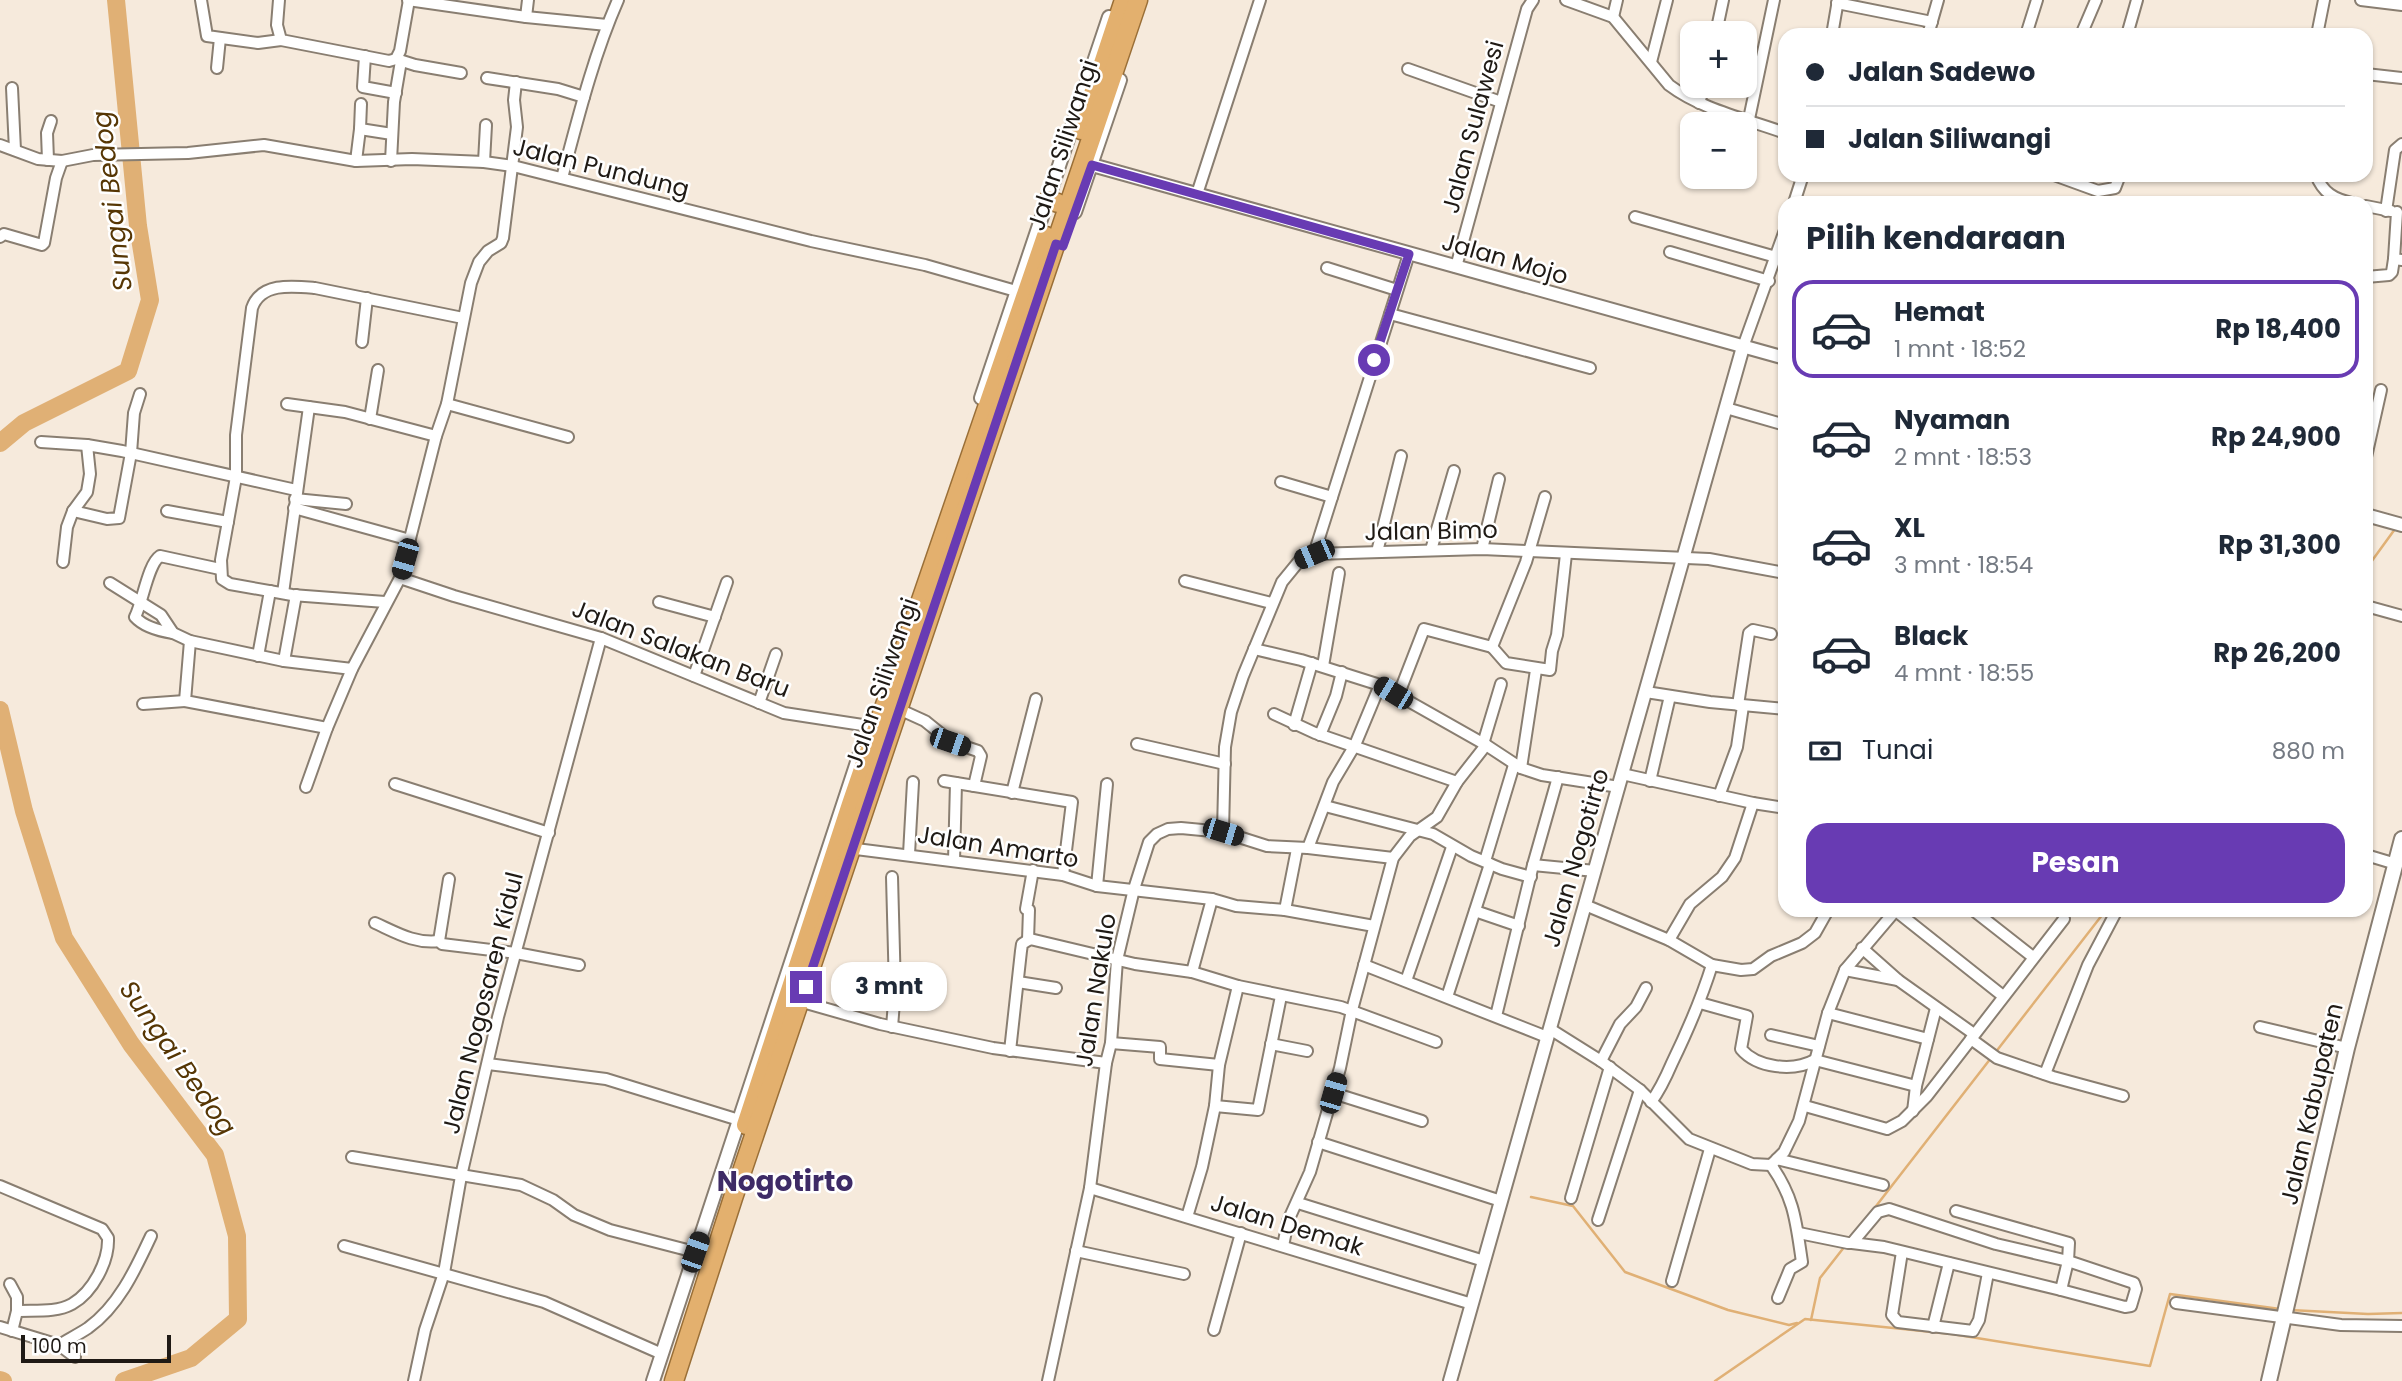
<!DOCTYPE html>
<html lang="id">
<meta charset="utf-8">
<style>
:root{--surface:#fff;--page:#f2f2f3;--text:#1f2937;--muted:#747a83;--line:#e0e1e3;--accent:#683bb3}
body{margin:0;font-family:Poppins,sans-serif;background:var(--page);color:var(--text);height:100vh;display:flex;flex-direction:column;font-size:26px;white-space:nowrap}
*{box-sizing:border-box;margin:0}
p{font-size:23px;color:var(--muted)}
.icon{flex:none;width:38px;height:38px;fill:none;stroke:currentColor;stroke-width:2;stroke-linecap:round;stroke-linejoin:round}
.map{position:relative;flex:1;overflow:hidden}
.drawer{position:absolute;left:1778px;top:196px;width:595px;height:721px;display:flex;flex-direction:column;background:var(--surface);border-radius:21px;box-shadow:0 2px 5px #0004}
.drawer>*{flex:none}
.banner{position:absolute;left:1778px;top:28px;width:595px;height:154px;border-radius:21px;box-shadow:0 2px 5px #0004;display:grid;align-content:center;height:154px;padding:0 28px;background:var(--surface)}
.controls{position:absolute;left:1680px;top:21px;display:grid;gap:14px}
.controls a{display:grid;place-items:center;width:77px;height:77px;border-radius:14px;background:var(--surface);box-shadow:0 2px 5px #0004;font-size:35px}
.scale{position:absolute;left:21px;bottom:18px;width:150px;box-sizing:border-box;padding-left:7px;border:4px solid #1f1a15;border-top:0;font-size:19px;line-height:24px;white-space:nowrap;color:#1f1a15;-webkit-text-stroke:5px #fff;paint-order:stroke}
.end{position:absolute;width:32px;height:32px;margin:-16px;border:9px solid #683bb3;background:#fff;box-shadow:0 0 0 4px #fff}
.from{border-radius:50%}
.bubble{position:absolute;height:49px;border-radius:21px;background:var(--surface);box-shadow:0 2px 5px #0004;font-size:23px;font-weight:700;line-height:49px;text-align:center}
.car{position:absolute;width:21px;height:42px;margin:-21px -10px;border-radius:9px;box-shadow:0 0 5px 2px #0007;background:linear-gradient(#222 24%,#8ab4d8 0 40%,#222 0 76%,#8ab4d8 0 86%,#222 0)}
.banner b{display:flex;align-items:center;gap:24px;height:66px;font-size:26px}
.banner b+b{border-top:2px solid var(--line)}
.banner i{width:18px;height:18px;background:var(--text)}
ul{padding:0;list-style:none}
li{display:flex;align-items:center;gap:21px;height:98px;margin:0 14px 10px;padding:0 14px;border:4px solid transparent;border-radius:21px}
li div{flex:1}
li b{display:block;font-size:26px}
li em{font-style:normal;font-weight:700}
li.on{border-color:var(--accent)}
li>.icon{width:63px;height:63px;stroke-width:1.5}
h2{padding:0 28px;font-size:32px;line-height:84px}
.pay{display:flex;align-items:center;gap:18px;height:77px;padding:0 28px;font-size:26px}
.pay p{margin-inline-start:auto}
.cta{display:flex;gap:14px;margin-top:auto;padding:14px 28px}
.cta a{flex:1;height:80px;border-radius:21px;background:var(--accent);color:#fff;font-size:28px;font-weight:700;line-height:80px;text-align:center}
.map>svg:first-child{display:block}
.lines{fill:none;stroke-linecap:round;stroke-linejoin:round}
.stream{stroke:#e0b075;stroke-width:2.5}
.river{stroke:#e0b075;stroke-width:18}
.minor-casing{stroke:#897e71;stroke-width:14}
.tertiary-casing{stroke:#897e71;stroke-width:16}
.secondary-casing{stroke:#897e71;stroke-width:18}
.trunk-casing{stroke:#9a6f37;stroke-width:21}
.minor{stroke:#fff;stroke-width:10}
.tertiary{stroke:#fff;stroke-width:12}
.secondary{stroke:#fff;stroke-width:14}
.trunk{stroke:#e3b06e;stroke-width:18}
.route{stroke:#683bb3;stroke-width:9}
.labels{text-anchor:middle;stroke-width:5;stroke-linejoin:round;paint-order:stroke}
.street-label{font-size:24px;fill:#1f1a15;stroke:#fff}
.water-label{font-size:26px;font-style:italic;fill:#563604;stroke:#fff}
.quarter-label{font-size:28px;font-weight:bold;fill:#3e2b66;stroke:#fff}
</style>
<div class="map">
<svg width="2402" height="1381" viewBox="0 0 2402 1381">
<rect width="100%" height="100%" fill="#f6eadc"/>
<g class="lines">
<g class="stream">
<polyline points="2366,569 2395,529"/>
<polyline points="1995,1053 2106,910"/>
<polyline points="1531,1197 1573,1206 1625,1272 1728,1310 1789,1325 1797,1323"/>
<polyline points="1873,1210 1991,1058"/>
<polyline points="2290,1310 2368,1314 2402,1313"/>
<polyline points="1811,1320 1820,1278 1845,1246"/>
<polyline points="1715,1381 1805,1319 1952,1334 2150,1366 2170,1294 2280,1309"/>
</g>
<g class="river">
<polyline points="0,443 24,423 128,371 150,300 138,226 116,0"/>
<polyline points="0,710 24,811 64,938 131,1044 215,1155 237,1236 238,1319 191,1358 124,1381"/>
<polyline points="0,1380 3,1381"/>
</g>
<defs>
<g id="minor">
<polyline points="201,0 207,36 258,43 281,40"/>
<polyline points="279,0 277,25 281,40 389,61 396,59 400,51 409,0"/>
<polyline points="408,0 526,17 607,25"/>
<path d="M1566,0L1613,17L1669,85C1702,110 1747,119 1785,133"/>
<polyline points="2361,0 2402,5"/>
<polyline points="1837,3 1932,22"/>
<polyline points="526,17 528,0"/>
<polyline points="1613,17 1617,0"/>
<polyline points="1716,33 1723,0"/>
<polyline points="1832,35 1838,0"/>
<polyline points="1928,35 1938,0"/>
<polyline points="2026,35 2037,0"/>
<polyline points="2081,35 2096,0"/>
<polyline points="2127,35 2137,0"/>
<polyline points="2317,35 2324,0"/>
<polyline points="365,56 363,87 396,93"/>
<polyline points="396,59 415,65 461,73"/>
<polyline points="1651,62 1667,0"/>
<polyline points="217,68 220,38"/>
<polyline points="1408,69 1501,102"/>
<polyline points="2366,74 2402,78"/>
<polyline points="487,78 558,89 584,97"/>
<polyline points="12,88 15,150"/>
<polyline points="1699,103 1704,86"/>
<polyline points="361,104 360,129 392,134"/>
<polyline points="1749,119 1774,0"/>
<polyline points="0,145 38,159 62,161 93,155 188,153 264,145 356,161 412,159 484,162 513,166 811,241 925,265 1016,291"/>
<polyline points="48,160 47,133 51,121"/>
<polyline points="356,161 360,129"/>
<polyline points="391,161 394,102 401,61"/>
<polyline points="484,162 486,125"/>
<polyline points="2054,175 2098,191 2115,188 2120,175"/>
<path d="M2316,175C2323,193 2334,199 2352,203"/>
<path d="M562,178C578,118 593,57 618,0"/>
<polyline points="1197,194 1260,0"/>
<polyline points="1794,203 1803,175"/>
<polyline points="2366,206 2391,211"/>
<polyline points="2386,211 2395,150 2402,144"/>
<polyline points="2397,212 2394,259 2402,260"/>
<polyline points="1635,217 1776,257"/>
<polyline points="0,237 4,234 42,245 44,243 56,178 62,161"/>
<polyline points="1670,252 1769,281"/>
<polyline points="1456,267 1527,9 1533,0"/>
<polyline points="1327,268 1397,290"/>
<polyline points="2366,277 2389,275 2392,272 2394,259"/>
<polyline points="1390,314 1590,368"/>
<polyline points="362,342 367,298"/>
<polyline points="1743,347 1785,230"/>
<polyline points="287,404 345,412 436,436"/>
<polyline points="447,404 568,437"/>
<polyline points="1726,408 1785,425"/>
<polyline points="370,419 378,370"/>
<polyline points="41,442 87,445"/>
<polyline points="2366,457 2381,390"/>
<polyline points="1281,482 1332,497"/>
<polyline points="295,499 346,504"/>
<polyline points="294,508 410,540"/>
<polyline points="73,511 107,519 119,518 131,453 134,413 140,394"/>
<polyline points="167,511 228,522"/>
<polyline points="1482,549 1499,479"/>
<polyline points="1431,550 1454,471"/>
<polyline points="1377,552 1401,456"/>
<polyline points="1314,554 1409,254"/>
<polyline points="63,562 67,527 73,511 87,492 90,474 87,445 122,451 296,490"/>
<polyline points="400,578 454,596 601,638 784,713 869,726"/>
<polyline points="1185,581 1271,603"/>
<polyline points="110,583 161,615 173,633 190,641 284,661 352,669"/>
<polyline points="283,593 309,407"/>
<path d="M385,602L292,595L230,584L222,579L221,560L236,477V435L252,308C261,282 293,286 315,288L463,318"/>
<polyline points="659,602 715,617"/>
<polyline points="2366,606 2402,616"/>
<path d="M173,633C160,631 144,627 135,617C143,601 148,564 160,556L220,569"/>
<polyline points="190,641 185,701 327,728"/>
<polyline points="1492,647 1506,663 1550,670 1552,651 1557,635 1566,554"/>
<polyline points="1492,647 1526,562 1545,497"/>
<polyline points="1254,649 1301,660 1380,685 1486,745 1521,768 1542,775 1619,787"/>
<polyline points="258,656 270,591"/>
<polyline points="284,661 296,595"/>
<polyline points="1323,666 1339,573"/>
<polyline points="694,676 727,582"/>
<polyline points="1646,692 1710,702 1785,709"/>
<polyline points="1398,696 1424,629 1492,647"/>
<polyline points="759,703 776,654"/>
<polyline points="143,704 185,701"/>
<polyline points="1738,705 1749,633 1753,630 1771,634"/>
<polyline points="903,711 925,721 951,742 978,751 981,756 974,786"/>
<polyline points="1274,714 1315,733 1457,782"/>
<polyline points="1294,725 1312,663"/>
<polyline points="1320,735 1336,696 1342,672"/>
<polyline points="1137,744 1225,764"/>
<polyline points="1483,744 1501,684"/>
<polyline points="1521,768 1536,670"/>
<polyline points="1622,774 1753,803 1785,808"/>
<polyline points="944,781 1072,802 1063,875"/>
<polyline points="1650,781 1670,696"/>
<polyline points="395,784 549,833"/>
<polyline points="306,787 327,728 352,669 400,578 436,436 447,404 471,283 479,262 488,251 501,243 503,238 517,127 514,100 516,82"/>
<polyline points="1012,793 1036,699"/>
<polyline points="1719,796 1737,747 1743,706"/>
<polyline points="1325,806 1433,834 1471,856 1502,869 1531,877"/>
<polyline points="1223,832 1225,747 1231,712 1243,676 1282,582 1300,560 1314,554 1482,549 1709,559 1785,573"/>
<polyline points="1308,848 1333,782 1355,745 1380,685"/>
<polyline points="856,849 1063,875 1097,886 1212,899 1236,906 1285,910 1374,926"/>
<polyline points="909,854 913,782"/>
<polyline points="2366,855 2396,864"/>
<polyline points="954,861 956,783"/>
<polyline points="1485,861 1514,765"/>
<polyline points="1533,865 1595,871"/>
<polyline points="892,877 895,990 892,1027"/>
<polyline points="449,879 439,941 442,944 516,953 579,965"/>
<polyline points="1097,886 1107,784"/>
<polyline points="1585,905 1669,940 1712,965"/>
<polyline points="1285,910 1297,849"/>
<polyline points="1973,910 2033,957"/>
<polyline points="1475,911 1519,926"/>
<polyline points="1896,911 2003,996"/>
<path d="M375,923C397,933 415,944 439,941"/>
<polyline points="1028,940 1029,910 1026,909 1033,870"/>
<polyline points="1669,940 1690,904 1722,877 1735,858 1753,803"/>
<polyline points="1862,948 1898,980 1974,1034"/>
<polyline points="1364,965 1547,1037"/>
<polyline points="1845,970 1898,980"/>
<polyline points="1192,972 1212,899"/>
<polyline points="1406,981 1452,847"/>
<polyline points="1018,982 1056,988"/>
<polyline points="1447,997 1490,864"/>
<polyline points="806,1003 880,1024 993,1048 1106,1063"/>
<path d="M1700,1003L1747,1016L1741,1049C1757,1068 1793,1072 1815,1060L1916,1086"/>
<polyline points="1828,1013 1928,1039"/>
<polyline points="1496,1016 1533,865 1558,777"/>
<polyline points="2260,1027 2347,1048"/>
<polyline points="1550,1029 1601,1061 1640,1090 1689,1139 1752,1164 1771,1165 1784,1152 1799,1121 1828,1013 1845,970 1896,910"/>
<polyline points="1771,1035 1819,1046"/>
<polyline points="1971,1039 1997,1058 2053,1077 2123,1096"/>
<polyline points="1111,1043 1160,1047 1160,1059 1219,1065"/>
<polyline points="1271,1044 1307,1051"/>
<polyline points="1010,1051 1021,951 1022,944 1030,939 1135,964 1192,972 1238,986 1341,1007 1436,1042"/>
<polyline points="1601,1061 1620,1024 1636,1007 1646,988"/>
<polyline points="488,1064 606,1079 739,1120"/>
<polyline points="2045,1074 2088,965 2117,910"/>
<polyline points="1333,1093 1422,1121"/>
<path d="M1651,1102C1660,1090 1666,1077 1672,1063C1688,1030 1701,1000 1712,965L1741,970L1753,969L1771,956L1802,943L1815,933L1828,910"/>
<polyline points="1215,1106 1258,1110 1281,996"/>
<polyline points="1805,1106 1887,1129 1902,1121 1927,1096 2064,919"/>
<polyline points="1913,1111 1916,1086 1936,1008"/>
<polyline points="1318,1142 1501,1201"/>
<polyline points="352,1157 521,1185 553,1200 574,1215 610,1230 695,1252"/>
<polyline points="1777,1159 1883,1185"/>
<path d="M1771,1165C1795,1199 1796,1223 1802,1262L1790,1269L1778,1298"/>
<path d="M0,1186L102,1229L108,1238C109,1261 93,1292 72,1304C56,1313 34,1310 17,1311L12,1331"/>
<polyline points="1090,1188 1472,1304"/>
<polyline points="1571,1198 1610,1067"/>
<polyline points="1298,1203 1484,1261"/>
<polyline points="1956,1211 2069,1243 2068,1261 2134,1283 2136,1289 2131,1306 2125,1307 2061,1290"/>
<polyline points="1187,1217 1202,1167 1215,1106 1219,1065 1238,986"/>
<polyline points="1598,1220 1640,1090"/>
<polyline points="1799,1233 1848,1243 1852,1243 1884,1247 2061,1290 2068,1261 1996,1244 1889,1209 1878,1212 1852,1243"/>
<polyline points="344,1246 544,1302 662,1354"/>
<polyline points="1283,1246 1288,1221 1310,1172 1340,1068 1352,1010 1393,858 1410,836 1437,817 1457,782 1486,745"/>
<polyline points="1076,1251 1184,1274"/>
<polyline points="1902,1252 1892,1315 1898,1322 1973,1331 1979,1320 1988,1273"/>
<polyline points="1672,1281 1710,1149"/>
<polyline points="10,1284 17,1297 17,1311"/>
<polyline points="2176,1303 2341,1325 2402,1326"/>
<polyline points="0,1327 59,1345 75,1357"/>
<polyline points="1933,1327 1949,1263"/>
<polyline points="1214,1330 1241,1233"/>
<path d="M59,1345C69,1339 79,1334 88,1328C119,1306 136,1268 151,1236"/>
<polyline points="414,1381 425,1330 444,1273 461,1176 498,1017 601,638"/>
<polyline points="1048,1381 1090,1188 1106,1063 1111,1043 1117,960 1134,889 1149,842 1157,834 1168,829 1181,828 1223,832 1267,846 1308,848 1393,858"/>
</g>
<g id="tertiary">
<polyline points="1092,165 1785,358"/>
<polyline points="1075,212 1120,80"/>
<polyline points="981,398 1109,17"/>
<polyline points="2366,515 2402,525"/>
<polyline points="653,1381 860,753"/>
<polyline points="1450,1381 1743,347"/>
</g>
<polyline id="secondary" points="2269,1381 2347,1048 2402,839"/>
<g id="trunk">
<polyline points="1081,130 1124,0"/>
<polyline points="1048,200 1058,203"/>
<polyline points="746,1125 851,804 1046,236"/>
<polyline points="674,1381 733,1198 1138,0"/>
</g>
</defs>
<use href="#minor" class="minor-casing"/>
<use href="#tertiary" class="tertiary-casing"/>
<use href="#secondary" class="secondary-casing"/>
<use href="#trunk" class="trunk-casing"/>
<use href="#minor" class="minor"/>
<use href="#tertiary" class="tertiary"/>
<use href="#secondary" class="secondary"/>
<use href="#trunk" class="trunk"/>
</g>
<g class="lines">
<polyline class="route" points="806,987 1056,244 1063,246 1092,165 1409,254 1374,360"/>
</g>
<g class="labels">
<g class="street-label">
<text transform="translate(1473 127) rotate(-75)" y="8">Jalan Sulawesi</text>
<text transform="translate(1063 145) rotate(-72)" y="8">Jalan Siliwangi</text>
<text transform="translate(601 168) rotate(14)" y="8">Jalan Pundung</text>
<text transform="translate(1505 259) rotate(16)" y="8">Jalan Mojo</text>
<text transform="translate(1431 531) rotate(-1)" y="8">Jalan Bimo</text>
<text transform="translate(681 649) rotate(21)" y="8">Jalan Salakan Baru</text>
<text transform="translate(882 683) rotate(-71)" y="8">Jalan Siliwangi</text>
<text transform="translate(998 847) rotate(9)" y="8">Jalan Amarto</text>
<text transform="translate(1576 858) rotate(-74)" y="8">Jalan Nogotirto</text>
<text transform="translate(1096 990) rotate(-81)" y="8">Jalan Nakulo</text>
<text transform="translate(483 1003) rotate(-76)" y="8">Jalan Nogosaren Kidul</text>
<text transform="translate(2312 1104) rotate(-77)" y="8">Jalan Kabupaten</text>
<text transform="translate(1287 1225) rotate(17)" y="8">Jalan Demak</text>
</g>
<g class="water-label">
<text transform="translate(112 201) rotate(-97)" y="9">Sungai Bedog</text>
<text transform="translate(178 1058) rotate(55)" y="9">Sungai Bedog</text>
</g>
<g class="quarter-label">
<text x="785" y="1191">Nogotirto</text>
</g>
</g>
</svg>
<div class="controls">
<a>+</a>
<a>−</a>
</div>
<div class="scale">100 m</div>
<i class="end from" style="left:1374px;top:360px"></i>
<i class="end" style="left:806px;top:987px"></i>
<div class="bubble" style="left:831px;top:962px;width:116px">3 mnt</div>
<i class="car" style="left:1314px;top:554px;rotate:247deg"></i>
<i class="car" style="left:405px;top:559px;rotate:196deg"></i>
<i class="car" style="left:1393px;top:693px;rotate:301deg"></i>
<i class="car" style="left:950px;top:742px;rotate:109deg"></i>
<i class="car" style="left:1223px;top:832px;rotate:107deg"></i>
<i class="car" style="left:1333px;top:1093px;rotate:16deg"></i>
<i class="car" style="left:695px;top:1252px;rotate:19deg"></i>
<div class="banner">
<b><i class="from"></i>Jalan Sadewo</b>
<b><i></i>Jalan Siliwangi</b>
</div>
<section class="drawer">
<h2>Pilih kendaraan</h2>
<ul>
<li class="on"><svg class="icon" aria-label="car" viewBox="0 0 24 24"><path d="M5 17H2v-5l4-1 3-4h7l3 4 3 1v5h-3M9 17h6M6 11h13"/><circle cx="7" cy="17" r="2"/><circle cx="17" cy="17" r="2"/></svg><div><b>Hemat</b><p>1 mnt · 18:52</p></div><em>Rp 18,400</em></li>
<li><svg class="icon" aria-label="car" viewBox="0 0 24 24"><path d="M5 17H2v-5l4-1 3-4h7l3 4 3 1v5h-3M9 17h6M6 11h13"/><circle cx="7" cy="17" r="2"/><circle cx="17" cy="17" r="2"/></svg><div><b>Nyaman</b><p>2 mnt · 18:53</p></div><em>Rp 24,900</em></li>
<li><svg class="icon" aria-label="car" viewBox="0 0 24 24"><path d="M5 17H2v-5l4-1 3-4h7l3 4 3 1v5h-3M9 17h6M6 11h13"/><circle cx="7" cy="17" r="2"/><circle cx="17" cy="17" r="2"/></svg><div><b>XL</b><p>3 mnt · 18:54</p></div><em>Rp 31,300</em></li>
<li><svg class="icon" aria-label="car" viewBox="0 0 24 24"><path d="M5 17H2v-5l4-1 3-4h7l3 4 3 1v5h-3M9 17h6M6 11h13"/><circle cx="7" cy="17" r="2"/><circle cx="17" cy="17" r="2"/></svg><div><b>Black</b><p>4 mnt · 18:55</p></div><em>Rp 26,200</em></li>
</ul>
<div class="pay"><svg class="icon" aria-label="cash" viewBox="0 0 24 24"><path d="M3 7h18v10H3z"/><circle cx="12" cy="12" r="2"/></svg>Tunai<p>880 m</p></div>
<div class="cta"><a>Pesan</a></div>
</section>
</div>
